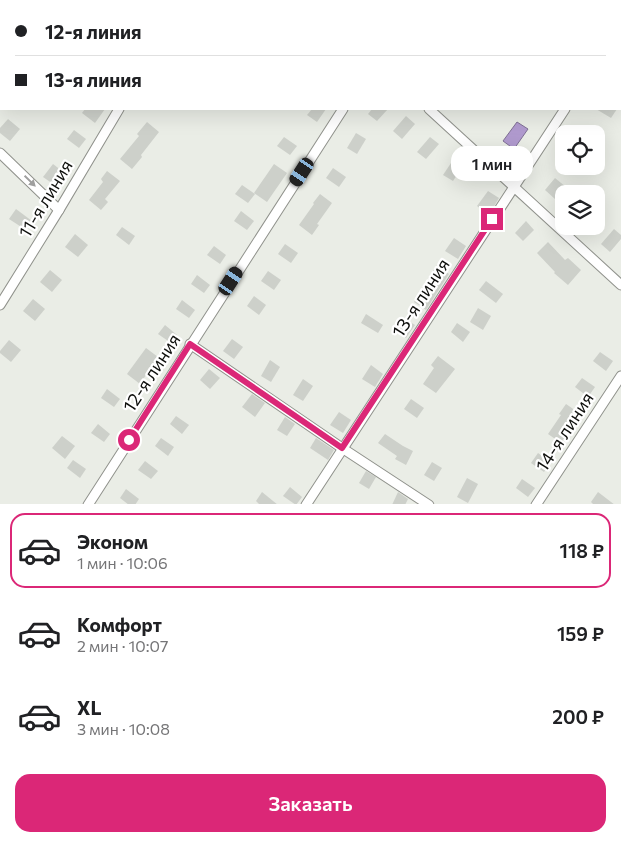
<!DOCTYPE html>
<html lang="ru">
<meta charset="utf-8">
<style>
:root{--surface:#fff;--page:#f6f6f6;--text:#202124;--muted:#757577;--line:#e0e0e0;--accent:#db2777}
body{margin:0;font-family:Commissioner,sans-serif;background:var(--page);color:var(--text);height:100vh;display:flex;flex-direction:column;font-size:19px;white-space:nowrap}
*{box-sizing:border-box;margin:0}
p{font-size:16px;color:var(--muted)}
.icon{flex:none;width:28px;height:28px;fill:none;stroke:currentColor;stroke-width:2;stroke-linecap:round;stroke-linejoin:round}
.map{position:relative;height:504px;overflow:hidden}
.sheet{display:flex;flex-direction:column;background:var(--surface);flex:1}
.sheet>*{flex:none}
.top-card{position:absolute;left:0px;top:0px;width:621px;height:110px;box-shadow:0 5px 20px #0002;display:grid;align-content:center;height:110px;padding:0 15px;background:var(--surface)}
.tools{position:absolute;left:555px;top:125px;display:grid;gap:10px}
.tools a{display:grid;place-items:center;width:50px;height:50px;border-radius:10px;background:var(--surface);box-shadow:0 5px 20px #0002;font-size:25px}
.end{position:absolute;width:22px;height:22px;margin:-11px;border:6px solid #db2777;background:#fff;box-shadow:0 0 0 2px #fff}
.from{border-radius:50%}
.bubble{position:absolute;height:35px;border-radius:15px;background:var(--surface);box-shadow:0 5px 20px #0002;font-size:16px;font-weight:600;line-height:35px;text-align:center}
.car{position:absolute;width:15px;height:30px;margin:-15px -8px;border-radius:6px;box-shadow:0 0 4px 1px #0007;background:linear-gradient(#222 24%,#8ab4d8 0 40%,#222 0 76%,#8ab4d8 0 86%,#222 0)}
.top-card b{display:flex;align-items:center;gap:18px;height:48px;font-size:19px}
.top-card b+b{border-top:1px solid var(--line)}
.top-card i{width:12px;height:12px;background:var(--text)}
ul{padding:9px 0 0;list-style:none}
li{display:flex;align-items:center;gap:15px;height:75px;margin:0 10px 8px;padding:0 5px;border:2px solid transparent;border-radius:15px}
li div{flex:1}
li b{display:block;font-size:19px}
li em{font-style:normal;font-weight:600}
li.current{border-color:var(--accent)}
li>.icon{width:45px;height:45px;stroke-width:1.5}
.cta{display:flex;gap:10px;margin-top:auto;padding:10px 15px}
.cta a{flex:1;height:58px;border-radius:15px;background:var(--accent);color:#fff;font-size:20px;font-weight:600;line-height:58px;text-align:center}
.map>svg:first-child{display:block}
.water{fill:#b09ace;stroke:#7f7094}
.building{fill:#cdd0ca}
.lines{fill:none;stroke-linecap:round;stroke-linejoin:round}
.minor-casing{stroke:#90928c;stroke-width:11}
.minor{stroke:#fff;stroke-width:9}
.oneway{fill:#9f9f9e}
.route{stroke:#db2777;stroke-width:6}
.labels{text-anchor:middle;stroke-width:4.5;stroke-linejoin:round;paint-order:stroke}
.street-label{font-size:18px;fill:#0e0f0c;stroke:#fff}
</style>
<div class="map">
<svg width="621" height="505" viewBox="0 0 621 505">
<rect width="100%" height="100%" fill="#eaede6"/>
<polygon class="water" points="517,122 528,129 514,149 503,141"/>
<g class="building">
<polygon points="85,109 105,109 95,123 82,113"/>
<polygon points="312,109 326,109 317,122 307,115"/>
<polygon points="372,109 388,109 377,121 368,114"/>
<polygon points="596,109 617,109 611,118"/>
<polygon points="406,116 415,124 402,139 393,131"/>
<polygon points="8,119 20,129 10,141 0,133 0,128"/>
<polygon points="147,122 159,132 141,155 142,157 132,169 120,159 139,136 137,134"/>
<polygon points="74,130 86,139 79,148 67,139"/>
<polygon points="356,133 366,139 357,154 347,148"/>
<polygon points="284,137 297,146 290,155 277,146"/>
<polygon points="430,137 439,144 426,159 417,152"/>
<polygon points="453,160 463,166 453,181 443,175"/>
<polygon points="53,164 66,174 56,186 43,177"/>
<polygon points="274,164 287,173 267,202 254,193"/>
<polygon points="333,168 346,177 339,187 326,178"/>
<polygon points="107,171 120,181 105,199 108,202 101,210 89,200 103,182 101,179"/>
<polygon points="555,178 566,187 555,199 545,190"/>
<polygon points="242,185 255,194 248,203 235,194"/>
<polygon points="488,191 499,198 489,215 477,206"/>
<polygon points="320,194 332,203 317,224 319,225 312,235 299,225 314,204 313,203"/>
<polygon points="16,209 32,221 26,230 9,219"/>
<polygon points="241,211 254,221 247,230 234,221"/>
<polygon points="526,221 534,230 523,241 515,233"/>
<polygon points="122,227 135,236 129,245 116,235"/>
<polygon points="614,229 621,235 621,239 610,252 601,244"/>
<polygon points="75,234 88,245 78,257 65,247"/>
<polygon points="454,238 466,246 458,259 445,251"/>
<polygon points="548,242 565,260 568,258 581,270 568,285 554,273 555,272 537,253"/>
<polygon points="285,244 298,253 291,263 278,254"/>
<polygon points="214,246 226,255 220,264 207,255"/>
<polygon points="437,265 449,274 426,310 414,302 430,279 428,278"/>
<polygon points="50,270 62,280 52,292 40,282"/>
<polygon points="268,271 281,280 274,290 261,281"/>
<polygon points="197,275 210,285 204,293 191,284"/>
<polygon points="486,281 503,294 496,303 479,290"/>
<polygon points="254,296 266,305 259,315 247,306"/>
<polygon points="33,299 45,309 35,321 23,311"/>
<polygon points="182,300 195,310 189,318 176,309"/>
<polygon points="478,308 491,316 483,330 470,322"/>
<polygon points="366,314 383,325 378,333 361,323"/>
<polygon points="402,317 415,325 406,338 394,330"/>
<polygon points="457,323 470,332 463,342 451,332"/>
<polygon points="165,325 177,335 171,343 158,334"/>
<polygon points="232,339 243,347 234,359 223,351"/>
<polygon points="9,340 21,350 11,362 0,353 0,351"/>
<polygon points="146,348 158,357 140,384 127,374"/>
<polygon points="600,352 613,361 606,371 593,361"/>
<polygon points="438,356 455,369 436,393 423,384 434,368 431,365"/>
<polygon points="270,360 280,367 271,382 261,376"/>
<polygon points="371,365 383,374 375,387 362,379"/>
<polygon points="209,369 220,378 210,389 200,380"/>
<polygon points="582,378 595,387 588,397 575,387"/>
<polygon points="303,379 313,386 303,401 293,395"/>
<polygon points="107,389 120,399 114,407 101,398"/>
<polygon points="252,394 265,403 255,417 242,407"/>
<polygon points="411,399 424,408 417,418 404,409"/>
<polygon points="566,404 579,413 566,432 568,433 561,443 548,434 561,415 559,414"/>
<polygon points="339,412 351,420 343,433 330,425"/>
<polygon points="176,416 189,425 182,434 170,424"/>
<polygon points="285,417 295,424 287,436 277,430"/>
<polygon points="98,424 110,434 104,442 91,433"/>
<polygon points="385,434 403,446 413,451 406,465 395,459 397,456 378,443"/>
<polygon points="62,436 75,446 65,459 52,448"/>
<polygon points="161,438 174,447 168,456 155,446"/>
<polygon points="316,438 334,450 328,460 310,448"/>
<polygon points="538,453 551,462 544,472 531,463"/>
<polygon points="73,460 86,469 80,478 67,468"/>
<polygon points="145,461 158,471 151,479 138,470"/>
<polygon points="432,462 442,468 434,481 424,475"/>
<polygon points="366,471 376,477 369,489 359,483"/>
<polygon points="467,478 478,484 468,503 457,497"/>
<polygon points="522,479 535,488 528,497 516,488"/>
<polygon points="290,487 302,497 296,505 283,496"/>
<polygon points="126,489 139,499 135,505 129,505 120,498"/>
<polygon points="262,492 278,505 260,505 256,501"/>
<polygon points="398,492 408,499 405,505 392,505"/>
<polygon points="598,492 615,505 594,505 591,502"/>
</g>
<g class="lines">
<defs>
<g id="minor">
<polyline points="309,0 311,1"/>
<polyline points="182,1 183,0"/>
<polyline points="413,1 414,0"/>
<polyline points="620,26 621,24"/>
<polyline points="429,109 621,285"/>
<polyline points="0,153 59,210"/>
<polyline points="0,305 59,210 119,109"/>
<polyline points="190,344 342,448 429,505"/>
<polyline points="88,505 343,109"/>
<polyline points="306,505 565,109"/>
<polyline points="536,505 621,376"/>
</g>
</defs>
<use href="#minor" class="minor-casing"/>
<use href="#minor" class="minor"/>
</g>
<defs><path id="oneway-solid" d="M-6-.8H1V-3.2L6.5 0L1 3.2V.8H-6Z" transform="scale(1.25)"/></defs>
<use class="oneway" href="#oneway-solid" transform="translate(30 181) rotate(44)"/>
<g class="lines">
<polyline class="route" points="129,440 190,344 342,448 492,219"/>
</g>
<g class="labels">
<g class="street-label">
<text transform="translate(46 199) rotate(-59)" y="6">11-я линия</text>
<text transform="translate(421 298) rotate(-57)" y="6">13-я линия</text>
<text transform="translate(152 373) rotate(-57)" y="6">12-я линия</text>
<text transform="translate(565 432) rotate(-57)" y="6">14-я линия</text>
</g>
</g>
</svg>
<div class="tools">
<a><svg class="icon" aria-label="locate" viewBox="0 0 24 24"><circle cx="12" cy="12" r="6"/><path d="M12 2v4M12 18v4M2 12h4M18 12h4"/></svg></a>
<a><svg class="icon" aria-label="layers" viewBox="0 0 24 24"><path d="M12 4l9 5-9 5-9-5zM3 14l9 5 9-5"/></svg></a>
</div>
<i class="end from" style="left:129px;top:440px"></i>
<i class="end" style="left:492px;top:219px"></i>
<div class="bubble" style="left:451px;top:146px;width:82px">1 мин</div>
<i class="car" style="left:302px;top:172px;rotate:213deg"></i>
<i class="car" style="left:231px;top:281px;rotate:33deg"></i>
<div class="top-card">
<b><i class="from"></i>12-я линия</b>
<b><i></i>13-я линия</b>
</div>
</div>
<section class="sheet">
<ul>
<li class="current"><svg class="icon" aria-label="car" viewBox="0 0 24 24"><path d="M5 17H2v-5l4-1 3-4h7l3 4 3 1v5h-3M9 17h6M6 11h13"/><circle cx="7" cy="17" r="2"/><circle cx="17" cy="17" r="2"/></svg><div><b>Эконом</b><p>1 мин · 10:06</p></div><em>118 ₽</em></li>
<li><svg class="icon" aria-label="car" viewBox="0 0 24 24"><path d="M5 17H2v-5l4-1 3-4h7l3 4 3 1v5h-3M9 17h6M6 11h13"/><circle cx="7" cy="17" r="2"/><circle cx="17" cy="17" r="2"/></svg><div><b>Комфорт</b><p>2 мин · 10:07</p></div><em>159 ₽</em></li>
<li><svg class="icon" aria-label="car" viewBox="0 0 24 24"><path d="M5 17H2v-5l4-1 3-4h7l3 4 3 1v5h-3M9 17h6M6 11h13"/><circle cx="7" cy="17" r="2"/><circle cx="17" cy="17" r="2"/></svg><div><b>XL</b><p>3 мин · 10:08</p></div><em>200 ₽</em></li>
</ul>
<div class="cta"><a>Заказать</a></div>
</section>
